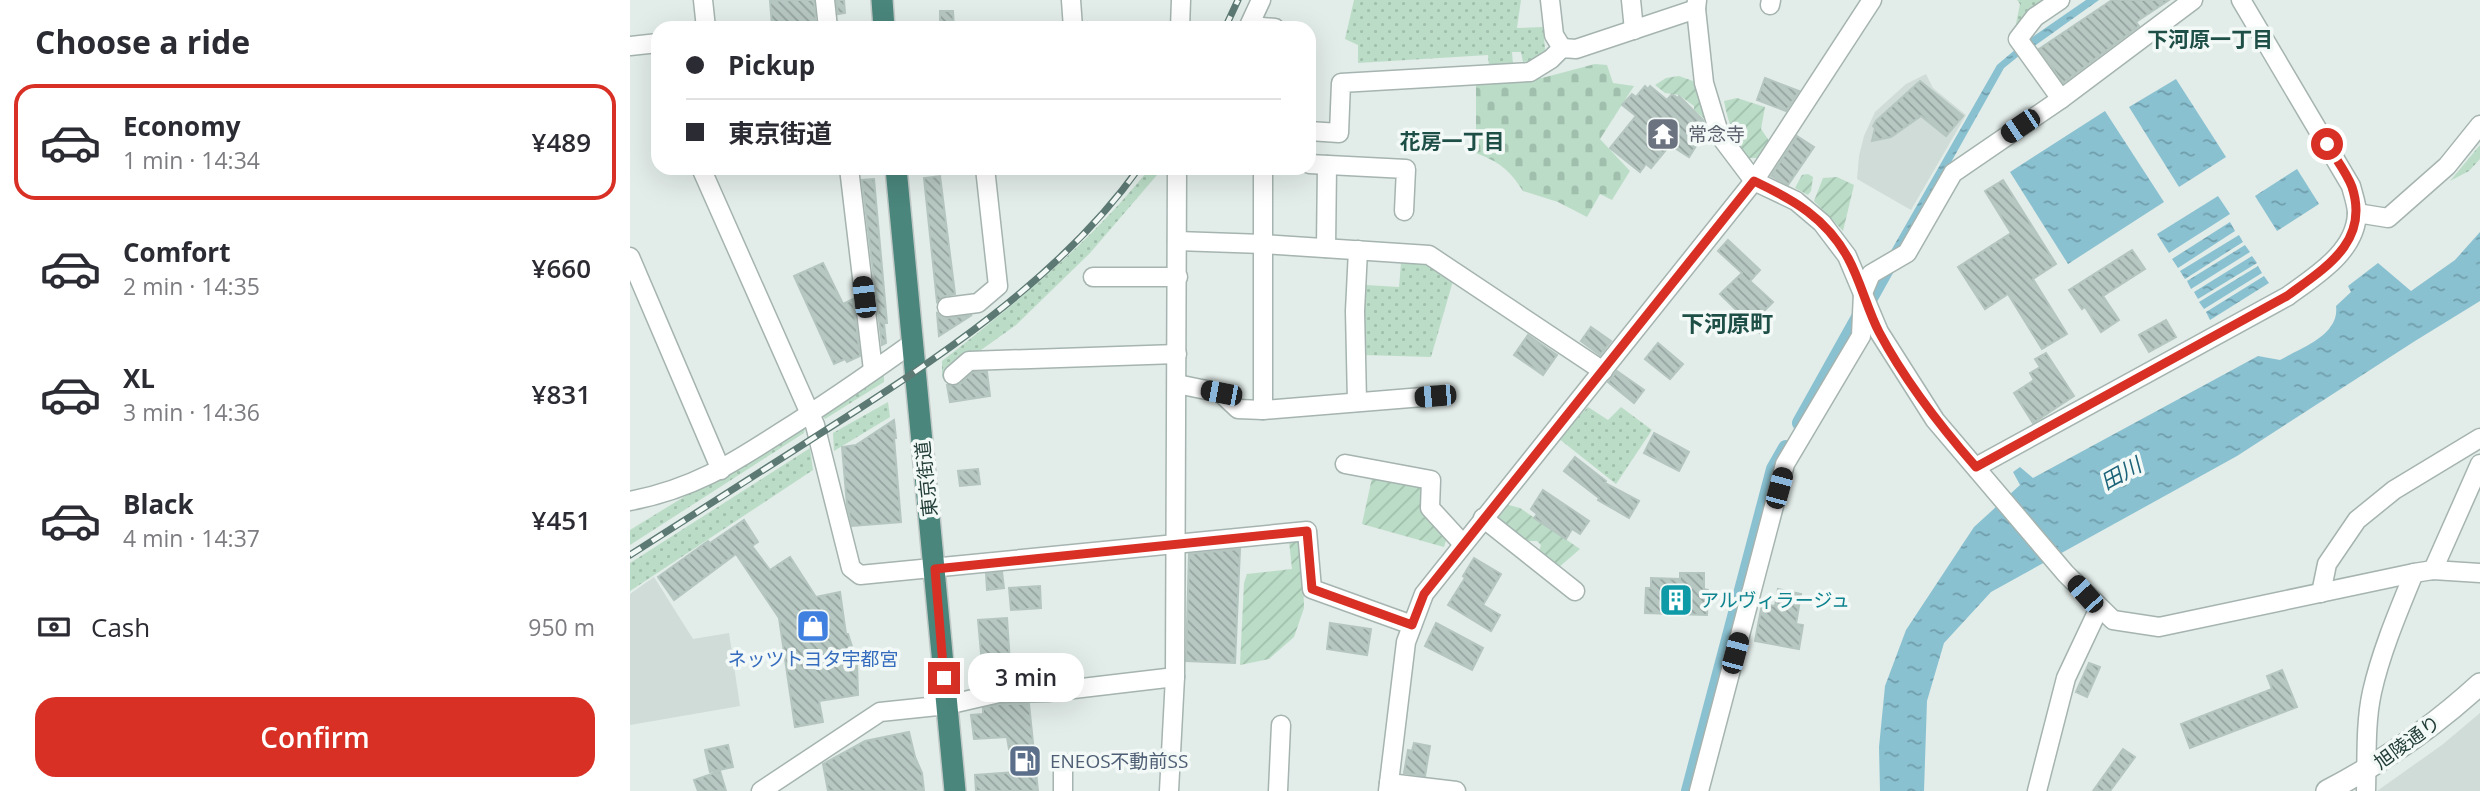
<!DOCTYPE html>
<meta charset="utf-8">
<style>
:root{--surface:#fff;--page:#f7f7f7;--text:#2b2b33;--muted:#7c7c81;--line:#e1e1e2;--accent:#d93025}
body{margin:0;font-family:"Open Sans","Noto Sans JP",sans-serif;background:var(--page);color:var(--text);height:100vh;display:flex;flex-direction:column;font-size:26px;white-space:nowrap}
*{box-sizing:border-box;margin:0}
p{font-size:23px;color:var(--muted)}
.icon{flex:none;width:38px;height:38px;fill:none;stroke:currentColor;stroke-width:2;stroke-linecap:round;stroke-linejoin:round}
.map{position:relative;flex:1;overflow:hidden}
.drawer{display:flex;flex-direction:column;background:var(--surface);width:630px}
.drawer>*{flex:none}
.guide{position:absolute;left:21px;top:21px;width:665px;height:154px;border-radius:21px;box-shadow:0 7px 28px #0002;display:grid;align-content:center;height:154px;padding:0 35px;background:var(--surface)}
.end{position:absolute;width:32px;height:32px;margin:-16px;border:9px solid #d93025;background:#fff;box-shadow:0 0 0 4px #fff}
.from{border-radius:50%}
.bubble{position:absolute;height:49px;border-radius:21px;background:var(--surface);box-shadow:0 7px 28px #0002;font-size:23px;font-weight:600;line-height:49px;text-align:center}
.car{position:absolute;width:21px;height:42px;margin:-21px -10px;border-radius:9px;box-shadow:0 0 5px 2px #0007;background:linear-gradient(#222 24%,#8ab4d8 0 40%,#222 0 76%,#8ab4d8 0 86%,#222 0)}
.guide b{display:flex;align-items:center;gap:24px;height:66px;font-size:26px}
.guide b+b{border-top:2px solid var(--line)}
.guide i{width:18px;height:18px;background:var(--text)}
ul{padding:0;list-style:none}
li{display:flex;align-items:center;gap:21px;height:116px;margin:0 14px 10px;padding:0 21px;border:4px solid transparent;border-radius:21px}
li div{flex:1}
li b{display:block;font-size:26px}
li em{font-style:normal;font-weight:600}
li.on{border-color:var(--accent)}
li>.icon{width:63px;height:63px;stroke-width:1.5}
h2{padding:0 35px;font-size:32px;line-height:84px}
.pay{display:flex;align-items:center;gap:18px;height:77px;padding:0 35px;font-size:26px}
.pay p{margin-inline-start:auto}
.button{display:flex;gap:14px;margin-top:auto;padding:14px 35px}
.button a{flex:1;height:80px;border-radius:21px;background:var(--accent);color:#fff;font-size:28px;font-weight:600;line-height:80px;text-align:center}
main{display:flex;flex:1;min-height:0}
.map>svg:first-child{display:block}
.built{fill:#d0dcd8}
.grass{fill:url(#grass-dots)}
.cemetery{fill:url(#cemetery-stones)}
.garden{fill:url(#garden-furrows)}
.water{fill:url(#water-ripples)}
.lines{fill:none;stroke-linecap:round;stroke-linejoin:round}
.canal{stroke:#8ac1d1;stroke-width:16}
.building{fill:url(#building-back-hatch);stroke:#b5c6c0;stroke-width:2}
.minor-casing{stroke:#a5b4b0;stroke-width:21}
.tertiary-casing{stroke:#a5b4b0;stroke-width:24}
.trunk-casing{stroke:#c1c9c7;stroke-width:24}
.minor{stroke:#fff;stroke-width:18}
.tertiary{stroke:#fff;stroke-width:21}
.trunk{stroke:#4a867c;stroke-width:21}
.rail-casing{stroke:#5d7973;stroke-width:7}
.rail{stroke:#f3f9f6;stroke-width:4.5;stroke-dasharray:13;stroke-linecap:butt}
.route{stroke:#d93025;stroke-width:9}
.labels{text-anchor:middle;stroke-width:7;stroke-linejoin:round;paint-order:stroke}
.worship-label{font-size:19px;fill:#5b616d;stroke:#f3f9f6;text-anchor:start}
.street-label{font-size:19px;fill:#223d38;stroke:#f3f9f6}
.culture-label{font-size:19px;fill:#0d838f;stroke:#f3f9f6;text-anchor:start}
.shop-label{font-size:19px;fill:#366cbe;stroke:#f3f9f6}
.service-label{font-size:19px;fill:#4e5e75;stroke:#f3f9f6;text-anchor:start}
.neighbourhood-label{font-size:21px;font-weight:bold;fill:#1e4f47;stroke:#f3f9f6}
.water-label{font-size:21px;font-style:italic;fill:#1c6379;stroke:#f3f9f6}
.quarter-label{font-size:23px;font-weight:bold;fill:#1e4f47;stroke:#f3f9f6}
</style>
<main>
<section class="drawer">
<h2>Choose a ride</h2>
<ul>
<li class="on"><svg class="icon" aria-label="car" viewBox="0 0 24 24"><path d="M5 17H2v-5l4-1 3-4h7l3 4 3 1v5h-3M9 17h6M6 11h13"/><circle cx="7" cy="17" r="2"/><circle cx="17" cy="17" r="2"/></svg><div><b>Economy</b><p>1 min · 14:34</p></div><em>¥489</em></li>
<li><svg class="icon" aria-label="car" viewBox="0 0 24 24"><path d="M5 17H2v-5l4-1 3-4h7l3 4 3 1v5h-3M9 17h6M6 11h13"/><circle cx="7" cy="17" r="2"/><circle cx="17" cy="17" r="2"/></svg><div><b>Comfort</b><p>2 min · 14:35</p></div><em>¥660</em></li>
<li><svg class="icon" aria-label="car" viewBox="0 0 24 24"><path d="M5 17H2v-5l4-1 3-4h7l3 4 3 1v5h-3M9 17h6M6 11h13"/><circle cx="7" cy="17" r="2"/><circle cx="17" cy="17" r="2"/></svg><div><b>XL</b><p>3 min · 14:36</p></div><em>¥831</em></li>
<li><svg class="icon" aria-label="car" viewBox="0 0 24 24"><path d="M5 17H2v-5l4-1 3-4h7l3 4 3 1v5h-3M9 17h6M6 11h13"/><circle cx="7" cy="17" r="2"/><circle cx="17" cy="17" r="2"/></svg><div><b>Black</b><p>4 min · 14:37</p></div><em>¥451</em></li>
</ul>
<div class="pay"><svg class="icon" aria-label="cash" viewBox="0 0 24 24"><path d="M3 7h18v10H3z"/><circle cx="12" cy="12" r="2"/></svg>Cash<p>950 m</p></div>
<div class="button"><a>Confirm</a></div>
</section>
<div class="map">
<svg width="1850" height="791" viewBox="0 0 1850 791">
<defs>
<pattern id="grass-dots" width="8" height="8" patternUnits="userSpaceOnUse" patternTransform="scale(1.75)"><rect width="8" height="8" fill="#bbddc7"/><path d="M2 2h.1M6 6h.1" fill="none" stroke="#a0bfac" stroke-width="1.8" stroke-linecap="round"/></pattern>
<pattern id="cemetery-stones" width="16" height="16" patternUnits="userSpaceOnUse" patternTransform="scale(1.75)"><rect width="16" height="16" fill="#bbddc7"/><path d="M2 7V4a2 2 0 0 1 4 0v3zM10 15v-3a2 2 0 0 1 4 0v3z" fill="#a0bfac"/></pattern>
<pattern id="garden-furrows" width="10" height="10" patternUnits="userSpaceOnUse" patternTransform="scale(1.75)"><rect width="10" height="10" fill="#bbddc7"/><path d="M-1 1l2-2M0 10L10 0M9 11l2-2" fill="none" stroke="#a0bfac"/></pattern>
<pattern id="water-ripples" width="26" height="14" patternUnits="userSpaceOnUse" patternTransform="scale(1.75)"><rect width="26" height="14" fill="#8ac1d1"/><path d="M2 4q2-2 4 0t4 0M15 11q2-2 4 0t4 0" fill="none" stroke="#709eab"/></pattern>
<pattern id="building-back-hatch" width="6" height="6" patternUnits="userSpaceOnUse" patternTransform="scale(1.75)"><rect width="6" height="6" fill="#b7c7c2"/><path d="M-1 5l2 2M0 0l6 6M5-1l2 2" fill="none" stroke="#94a39f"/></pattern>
</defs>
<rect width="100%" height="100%" fill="#e2ece8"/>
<g class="built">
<polygon points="1296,74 1303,88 1336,115 1281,210 1227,179 1229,156 1234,136 1245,112 1276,84"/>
<polygon points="24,577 63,639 99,633 110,706 0,725 0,594"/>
<polygon points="1850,713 1850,791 1747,791 1812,745"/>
</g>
<g class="grass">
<polygon points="724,0 891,0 887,28 913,27 916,59 893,62 891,52 882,52 883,64 859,66 858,55 728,63 728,45 715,39"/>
<polygon points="1387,0 1420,0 1385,29 1390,4"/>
<polygon points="1850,145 1850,159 1839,171 1820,181"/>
<path d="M520,168H533L460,253L386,325L312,378V361C387,302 460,243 520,168Z"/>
<polygon points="771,263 801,265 823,281 801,357 733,355 736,285 769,287"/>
<polygon points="254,370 254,382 195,419 191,413"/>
<polygon points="258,402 260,417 204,451 203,433"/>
<polygon points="958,407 978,420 991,407 1022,430 986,484 928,438"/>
<polygon points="176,422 174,433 0,545 0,530"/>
<polygon points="180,448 183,470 0,591 0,563"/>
</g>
<path class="cemetery" d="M965,64L977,65L983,83L1004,86L970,139L1000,171L982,200L970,194L957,217L928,202L893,191C879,169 869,162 846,153V82L912,78Z"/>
<g class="garden">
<polygon points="1049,76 1063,81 1076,120 1064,110 1064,106 1049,95 1035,93 1025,85 1036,78"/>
<path d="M1107,98L1135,107L1131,129L1140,142L1130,158H1118C1105,140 1098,123 1094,101Z"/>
<polygon points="1178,174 1183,177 1181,191 1178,195 1165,188 1172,175"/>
<polygon points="1207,177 1224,185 1213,231 1184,201 1193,178"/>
<polygon points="742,478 795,487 793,514 817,537 814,547 732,524"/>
<polygon points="875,504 890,508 950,549 928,568 909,552 911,545 907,541 897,541 864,519"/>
<polygon points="672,540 674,608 664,637 639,659 610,665 614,583 617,574 662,569 659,541"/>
</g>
<g class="water">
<polygon points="1456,0 1469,0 1403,47 1398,40"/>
<polygon points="1386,49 1390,55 1374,68 1270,253 1258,256 1367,65"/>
<polygon points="1546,79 1596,157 1549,187 1499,107"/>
<polygon points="1475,111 1534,202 1438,264 1380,172"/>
<polygon points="1667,169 1689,204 1647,231 1625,196"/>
<polygon points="1588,196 1600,214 1539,253 1527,234"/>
<polygon points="1600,222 1605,231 1548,268 1542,259"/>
<path d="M1850,232V301L1785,341L1607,456L1361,592L1314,643L1297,701L1294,791H1250L1249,747L1255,686L1276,630L1344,527L1390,485L1383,472L1390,467L1403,478L1628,356L1650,360C1671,348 1710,335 1706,306L1721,292L1718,286L1748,263L1781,291L1825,260Z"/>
<polygon points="1609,235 1613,242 1555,279 1550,271"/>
<polygon points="1615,245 1620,252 1561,289 1557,281"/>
<polygon points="1622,256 1627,263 1568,299 1564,292"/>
<polygon points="1628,266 1632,273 1574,309 1569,302"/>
<polygon points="1634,276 1639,283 1580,320 1576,312"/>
</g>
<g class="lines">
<g class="canal">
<polyline points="1170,423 1260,262"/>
<polyline points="1059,791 1144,469 1156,448"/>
</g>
</g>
<g class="building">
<polygon points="164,0 184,0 186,24 142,26 140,1"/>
<polygon points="206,0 214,0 215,13 208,14"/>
<polygon points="1482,0 1539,0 1506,22 1509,26 1433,83 1409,49"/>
<polygon points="310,11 323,11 324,28 310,28"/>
<polygon points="1135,78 1169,91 1156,111 1127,100"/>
<polygon points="1290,81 1333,116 1316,136 1291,116 1261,137 1242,141 1245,128 1243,126 1246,121"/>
<polygon points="1015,86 1018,89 1020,86 1037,100 1042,94 1048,98 1049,96 1073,120 1076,130 1059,157 1040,145 1021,168 1016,164 1010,172 980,148 1006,116 992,105 1002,94 1006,97"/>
<polygon points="1167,136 1184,147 1158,185 1141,176"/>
<polygon points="310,176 325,294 315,296 307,302 294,178"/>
<polygon points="244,179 257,323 254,323 256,343 252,345 232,180"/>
<polygon points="1373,180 1426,264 1403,279 1437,334 1412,349 1378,294 1355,309 1328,267 1381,233 1355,191"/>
<polygon points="1098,240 1130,270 1120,281 1143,302 1130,315 1139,323 1130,333 1090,294 1112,273 1088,251"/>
<polygon points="1502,250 1515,269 1473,296 1489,320 1471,332 1455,307 1452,309 1439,290"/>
<polygon points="193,263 213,304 223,299 230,356 217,362 215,359 204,364 164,276"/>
<polygon points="307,313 318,318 342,315 309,336"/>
<polygon points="1536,320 1546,337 1519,352 1509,335"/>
<polygon points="961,327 981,341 970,355 951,341"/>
<polygon points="898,335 927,355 913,375 884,355"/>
<polygon points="1028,343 1053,364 1040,379 1015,359"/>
<polygon points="1416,353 1444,396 1403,423 1384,393 1404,380 1400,373 1410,367 1405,359"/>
<polygon points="987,371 1014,390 1004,403 978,382"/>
<polygon points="343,372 357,372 360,396 320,402 317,385 330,384"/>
<polygon points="264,420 266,438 264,438 271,522 222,526 217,505 212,447 226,445"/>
<polygon points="1024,433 1059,452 1049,471 1014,453"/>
<polygon points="945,457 976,481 975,483 1009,501 999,518 968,500 969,498 934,471"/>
<polygon points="348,469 350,484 330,486 328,471"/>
<polygon points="913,490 959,521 950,534 942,529 936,539 904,518 907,514 901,509"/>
<polygon points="114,520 128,542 122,546 140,570 160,557 186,597 210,592 216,634 218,634 227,662 228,695 189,701 193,722 165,727 149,618 106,554 44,600 28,577 78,541 80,543"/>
<polygon points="610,549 605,663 556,661 559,554"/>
<polygon points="844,558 871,574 853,605 870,615 861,631 818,605 835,578 833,576"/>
<polygon points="372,572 374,588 357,590 356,574"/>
<polygon points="1050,573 1074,573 1074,589 1078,590 1077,615 1015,613 1016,588 1021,588 1021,578 1050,579"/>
<polygon points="410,586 411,608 381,610 379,588"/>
<polygon points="1148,589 1171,594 1166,624 1173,625 1169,649 1125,641 1132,604 1145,606"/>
<polygon points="377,618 380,663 352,664 348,620"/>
<polygon points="700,623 741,629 737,655 697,649"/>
<polygon points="806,623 853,648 842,670 795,646"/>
<polygon points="1459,663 1470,667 1457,697 1446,692"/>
<polygon points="393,664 395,681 374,682 373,666"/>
<polygon points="1652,670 1667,707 1560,748 1551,724 1642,689 1637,676"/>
<polygon points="370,704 399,704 408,791 346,791 345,775 386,772 384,748 379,749 377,737 344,739 341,715 353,714 353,708"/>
<polygon points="279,732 285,757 292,773 294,791 198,791 193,764 235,741"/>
<polygon points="784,743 800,746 795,776 774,773 778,750 782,751"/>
<polygon points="98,745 103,767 80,772 75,750"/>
<polygon points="1493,749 1505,757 1480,791 1463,791"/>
<polygon points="90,771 96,791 68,791 64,780"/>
</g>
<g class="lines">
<defs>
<g id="minor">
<polyline points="73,0 76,28"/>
<polyline points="195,0 198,28"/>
<polyline points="441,0 443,28"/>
<polyline points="920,0 924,35 932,48"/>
<polyline points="1001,0 1004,30"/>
<polyline points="1067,0 1066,9 1074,83 1090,136 1124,181 1166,201 1192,223 1217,256 1249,332 1305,420 1436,574 1483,620 1529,627 1784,573 1803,570 1850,573"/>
<polyline points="1430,0 1405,17 1388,39 1431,99"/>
<polyline points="1140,5 1141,0"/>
<polyline points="619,26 645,28"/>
<polyline points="550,28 551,0"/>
<polyline points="618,28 631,0"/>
<polyline points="0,46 28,43"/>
<polyline points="679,131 709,133 711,83 900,72 921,59 932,48 946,49 1066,9"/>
<polyline points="679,164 776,169 774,211"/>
<polyline points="71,168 185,425 221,568 230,575 677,531 682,589 782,625"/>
<polyline points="219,168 243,370"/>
<polyline points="633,168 633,410"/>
<polyline points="1727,213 1758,218 1817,166 1850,125"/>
<polyline points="547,241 633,244 799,255 973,371"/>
<polyline points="696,248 697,165"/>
<polyline points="0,257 91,470"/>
<polyline points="463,277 548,277"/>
<polyline points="317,307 348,303 368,286 355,168"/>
<polyline points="323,375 339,361 547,354"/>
<polyline points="547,384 591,393 608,409 633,410 805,396"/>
<polyline points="727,402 725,311 728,250"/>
<polyline points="715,464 801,480 800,508 833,544"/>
<path d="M1346,467L1658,296C1685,276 1726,252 1727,213C1727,205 1723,194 1721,186L1611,0"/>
<path d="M0,501C62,489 100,465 151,432C196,404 239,374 281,344"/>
<polyline points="853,518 945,591"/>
<polyline points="1803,570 1850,464"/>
<polyline points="1691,593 1697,564 1727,520 1764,490 1850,438"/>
<polyline points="433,763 433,791"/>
<polyline points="759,783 826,791"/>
<polyline points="131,791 250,712 317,705 369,693 418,692 545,677"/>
<polyline points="539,791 545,677 547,168"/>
<polyline points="648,791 651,725"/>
<polyline points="758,791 776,642 794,594 1124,181 1242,0"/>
<polyline points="1069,791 1155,464 1231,336 1233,293 1241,274 1277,253 1323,173 1431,99 1563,0"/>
<polyline points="1407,791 1436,678 1469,608"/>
<path d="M1736,791C1737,759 1735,724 1742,692C1751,652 1768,612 1784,573"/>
</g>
<path id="tertiary" d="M1697,791C1753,762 1804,726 1850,684"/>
<g id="trunk">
<polyline points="252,0 254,28"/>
<polyline points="266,168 325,791"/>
</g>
</defs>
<use href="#minor" class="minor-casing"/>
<use href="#tertiary" class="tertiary-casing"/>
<use href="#trunk" class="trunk-casing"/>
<use href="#minor" class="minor"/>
<use href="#tertiary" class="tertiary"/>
<use href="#trunk" class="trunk"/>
<defs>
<g id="rail">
<polyline points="595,28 608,0"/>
<path d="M0,555C63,515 126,475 188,435C303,362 429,280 509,168"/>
</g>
</defs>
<use href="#rail" class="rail-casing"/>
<use href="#rail" class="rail"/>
</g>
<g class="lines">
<path class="route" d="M314,678L305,569L677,531L682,589L782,625L794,594L1124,181C1164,200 1196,218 1218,258C1231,282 1237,309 1249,332C1275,381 1310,426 1346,467L1657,296C1695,268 1740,242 1722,187C1717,173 1705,158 1697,144"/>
</g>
<defs>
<symbol id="temple-square" viewBox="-11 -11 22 22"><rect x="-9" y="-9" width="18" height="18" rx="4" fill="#6b7280" stroke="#f3f9f6"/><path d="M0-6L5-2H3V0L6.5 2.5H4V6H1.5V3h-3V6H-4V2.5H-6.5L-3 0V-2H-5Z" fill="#fff"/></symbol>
<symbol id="building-square" viewBox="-11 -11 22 22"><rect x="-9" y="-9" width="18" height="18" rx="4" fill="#0f9aa8" stroke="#f3f9f6"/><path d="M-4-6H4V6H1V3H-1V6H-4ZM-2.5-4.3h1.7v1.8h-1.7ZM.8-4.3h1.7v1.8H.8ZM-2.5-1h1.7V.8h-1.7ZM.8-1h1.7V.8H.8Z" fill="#fff"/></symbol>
<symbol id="shop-square" viewBox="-11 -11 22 22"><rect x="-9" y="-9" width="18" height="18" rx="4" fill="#3f7fe0" stroke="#f3f9f6"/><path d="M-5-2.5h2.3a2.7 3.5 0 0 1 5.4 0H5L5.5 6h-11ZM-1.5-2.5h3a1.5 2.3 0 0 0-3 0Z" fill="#fff"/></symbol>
<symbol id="fuel-square" viewBox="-11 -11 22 22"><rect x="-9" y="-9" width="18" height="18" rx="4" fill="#5c6f8a" stroke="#f3f9f6"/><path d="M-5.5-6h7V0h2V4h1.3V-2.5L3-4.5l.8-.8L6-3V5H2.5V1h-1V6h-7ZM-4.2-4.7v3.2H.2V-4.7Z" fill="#fff"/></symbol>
</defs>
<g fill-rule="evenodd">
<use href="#temple-square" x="1014" y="115" width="38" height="38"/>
<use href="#building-square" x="1027" y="581" width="38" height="38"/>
<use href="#shop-square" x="164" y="607" width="38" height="38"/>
<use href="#fuel-square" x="376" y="742" width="38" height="38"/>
</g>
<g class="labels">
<g class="worship-label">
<text x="1058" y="141">常念寺</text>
</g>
<g class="street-label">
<text transform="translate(296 479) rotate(-96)" y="7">東京街道</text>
<text transform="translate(1777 742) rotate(-36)" y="7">旭陵通り</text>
</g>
<g class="culture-label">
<text x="1070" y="607">アルヴィラージュ</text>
</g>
<g class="shop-label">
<text x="183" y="666">ネッツトヨタ宇都宮</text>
</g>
<g class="service-label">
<text x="420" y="768">ENEOS不動前SS</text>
</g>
<g class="neighbourhood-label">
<text x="1580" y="47">下河原一丁目</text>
<text x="822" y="149">花房一丁目</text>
</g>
<g class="water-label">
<text transform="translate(1491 474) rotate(-29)" y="7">田川</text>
</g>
<g class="quarter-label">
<text x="1097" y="332">下河原町</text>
</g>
</g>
</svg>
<i class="end from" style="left:1697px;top:144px"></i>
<i class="end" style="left:314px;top:678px"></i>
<div class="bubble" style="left:338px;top:653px;width:116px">3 min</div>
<i class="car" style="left:1390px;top:126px;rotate:236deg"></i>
<i class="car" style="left:234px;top:297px;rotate:353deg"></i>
<i class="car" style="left:591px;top:393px;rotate:281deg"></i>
<i class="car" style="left:805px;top:396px;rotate:265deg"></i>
<i class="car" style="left:1149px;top:488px;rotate:15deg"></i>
<i class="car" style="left:1455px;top:594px;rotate:318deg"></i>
<i class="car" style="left:1105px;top:653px;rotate:15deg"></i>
<div class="guide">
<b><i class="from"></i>Pickup</b>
<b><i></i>東京街道</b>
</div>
</div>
</main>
